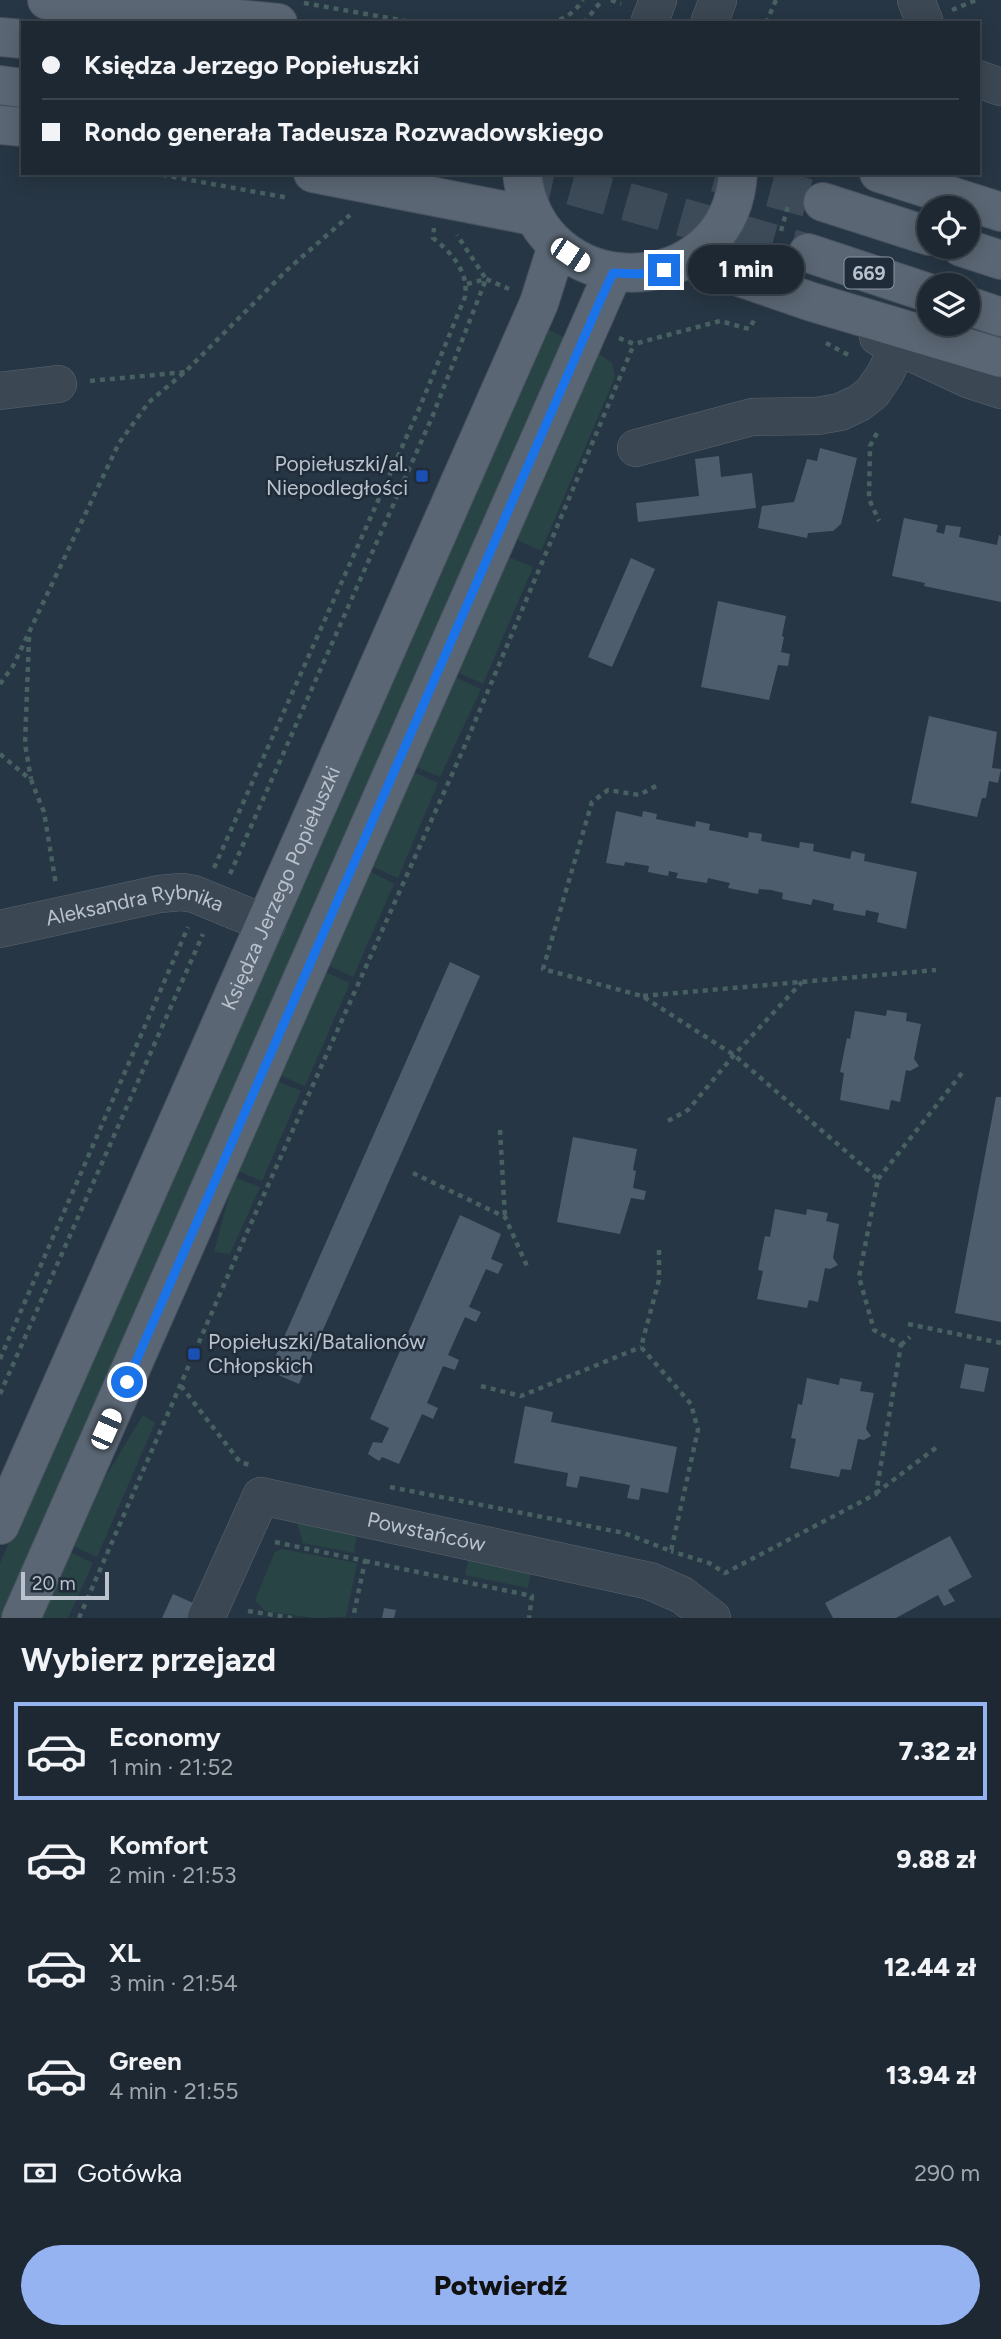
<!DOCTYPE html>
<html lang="pl">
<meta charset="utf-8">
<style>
:root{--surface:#1d2833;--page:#2a343f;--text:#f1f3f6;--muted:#a0a6ac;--line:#3b444e;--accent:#95b2f1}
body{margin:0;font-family:Figtree,sans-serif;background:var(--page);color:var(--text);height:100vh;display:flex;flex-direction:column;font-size:26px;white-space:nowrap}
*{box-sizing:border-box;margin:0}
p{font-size:23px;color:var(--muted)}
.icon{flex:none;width:38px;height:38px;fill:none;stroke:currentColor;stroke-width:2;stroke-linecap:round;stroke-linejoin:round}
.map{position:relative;height:1618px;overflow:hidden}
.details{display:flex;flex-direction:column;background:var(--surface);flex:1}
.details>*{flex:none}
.banner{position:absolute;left:21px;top:21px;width:959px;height:154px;border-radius:0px;box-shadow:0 4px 18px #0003,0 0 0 2px var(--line);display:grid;align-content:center;height:154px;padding:0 21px;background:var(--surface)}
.controls{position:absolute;left:917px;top:196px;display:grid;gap:14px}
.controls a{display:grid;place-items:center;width:63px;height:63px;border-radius:50%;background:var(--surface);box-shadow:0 4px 18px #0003,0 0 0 2px var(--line);font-size:35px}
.scale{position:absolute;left:21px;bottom:18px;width:88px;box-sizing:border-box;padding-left:7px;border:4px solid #b9c2cd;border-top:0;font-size:19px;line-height:24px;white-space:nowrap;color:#b9c2cd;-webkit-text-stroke:5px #202c39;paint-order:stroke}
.end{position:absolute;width:32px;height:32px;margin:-16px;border:9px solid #1a73e8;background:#fff;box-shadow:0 0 0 4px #fff}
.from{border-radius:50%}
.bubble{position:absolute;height:49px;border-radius:24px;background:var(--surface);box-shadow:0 4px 18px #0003,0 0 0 2px var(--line);font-size:23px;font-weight:800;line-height:49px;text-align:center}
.car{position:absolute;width:21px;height:42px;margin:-21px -10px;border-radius:9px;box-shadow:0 0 5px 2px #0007;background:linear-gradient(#fff 24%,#345 0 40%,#fff 0 76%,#345 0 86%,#fff 0)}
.banner b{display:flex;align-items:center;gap:24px;height:66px;font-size:26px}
.banner b+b{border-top:2px solid var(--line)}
.banner i{width:18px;height:18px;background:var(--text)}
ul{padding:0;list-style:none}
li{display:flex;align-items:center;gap:21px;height:98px;margin:0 14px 10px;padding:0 7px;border:4px solid transparent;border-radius:0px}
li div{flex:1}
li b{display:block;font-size:26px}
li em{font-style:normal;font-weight:800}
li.current{border-color:var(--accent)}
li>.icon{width:63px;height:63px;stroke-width:1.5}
h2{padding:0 21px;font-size:32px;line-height:84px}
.pay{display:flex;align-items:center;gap:18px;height:77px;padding:0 21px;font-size:26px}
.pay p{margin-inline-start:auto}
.action{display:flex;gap:14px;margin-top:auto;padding:14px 21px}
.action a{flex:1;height:80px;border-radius:42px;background:var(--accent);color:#111;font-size:28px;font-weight:800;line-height:80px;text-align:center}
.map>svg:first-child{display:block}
.green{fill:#294445}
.building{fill:#4e5d6d}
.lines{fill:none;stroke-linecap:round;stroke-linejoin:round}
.major-tunnel{stroke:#3d4b59;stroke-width:38;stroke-dasharray:38 19;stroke-linecap:butt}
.minor-casing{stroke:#5a6571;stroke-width:38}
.major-casing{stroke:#485360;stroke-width:40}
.path{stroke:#476061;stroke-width:4.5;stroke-dasharray:5 5;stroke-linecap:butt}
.minor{stroke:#3b4753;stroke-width:37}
.major{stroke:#5a6673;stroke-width:38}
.route{stroke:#1a73e8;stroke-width:9}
.transit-dot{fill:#1a4fb4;stroke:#202c39;stroke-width:2.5}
.labels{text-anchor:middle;stroke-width:5;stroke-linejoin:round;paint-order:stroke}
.shield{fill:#202c39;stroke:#8b95a1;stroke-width:2}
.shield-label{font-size:19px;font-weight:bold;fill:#b9c2cd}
.poi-label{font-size:21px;fill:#b9c2cd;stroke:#202c39;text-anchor:end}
.street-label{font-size:21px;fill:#b9c2cd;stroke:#202c39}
</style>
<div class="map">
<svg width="1001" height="1618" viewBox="0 0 1001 1618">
<rect width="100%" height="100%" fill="#273644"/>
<g class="green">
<polygon points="545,328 565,338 4,1618 0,1618 0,1563"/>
<polygon points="596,352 612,363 615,377 541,551 519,541 516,533"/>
<polygon points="511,558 533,567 483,684 455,671 503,562"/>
<polygon points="454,677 481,689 440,777 414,766"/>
<polygon points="412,771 438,783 398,878 371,866"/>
<polygon points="368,870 394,884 353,977 327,965"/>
<polygon points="325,972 350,983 305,1086 280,1075"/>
<polygon points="277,1081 301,1091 262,1181 238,1171"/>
<polygon points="234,1177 260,1187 230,1254 214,1252"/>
<polygon points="143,1415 155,1423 97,1557 71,1545 86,1509"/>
<polygon points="297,1522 357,1534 354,1553 303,1543"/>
<polygon points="282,1549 357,1563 346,1617 314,1618 265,1611 255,1600 275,1552"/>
<polygon points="70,1552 93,1563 68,1618 41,1618"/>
<polygon points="469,1557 531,1571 528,1588 465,1575"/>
</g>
<g class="building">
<polygon points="820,448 857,458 841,524 833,531 808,533 807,538 758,528 762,506 794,502 807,459 817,461"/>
<polygon points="719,456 721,477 752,473 756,508 638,522 636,503 699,496 695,459"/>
<polygon points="904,518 938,525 936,532 944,534 946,525 961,527 959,537 997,545 999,535 1001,536 1001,602 924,586 925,583 892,576"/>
<polygon points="631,558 655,569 612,667 588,657"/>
<polygon points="718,601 786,616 782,636 784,637 781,652 790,654 788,666 778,665 769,700 701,687"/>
<polygon points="929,716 997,732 992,768 1001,769 998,783 989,781 986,798 982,798 977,817 911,803"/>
<polygon points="616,811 642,817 643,811 657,814 656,819 695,827 696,821 710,824 709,830 748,838 749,832 762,834 761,841 799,848 800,842 814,844 813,851 850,859 852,851 865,854 864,861 917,872 906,929 877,922 879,913 866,910 865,916 833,910 834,904 813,899 811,905 782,899 783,893 771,890 759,889 758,894 728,888 730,883 708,878 707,883 676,878 678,873 669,871 668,876 648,872 649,866 625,862 624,866 606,863"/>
<polygon points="450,962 480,976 299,1384 269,1371"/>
<polygon points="887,1010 907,1013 906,1021 921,1024 914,1059 919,1066 910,1071 906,1070 900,1102 891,1100 889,1110 840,1100 844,1073 840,1072 847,1038 850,1039 855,1011 886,1016"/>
<polygon points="996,1097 1001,1097 1001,1322 955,1313"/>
<polygon points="573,1137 637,1149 633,1170 636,1171 633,1188 646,1191 644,1200 631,1198 620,1234 557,1222"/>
<polygon points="775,1209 806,1215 807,1209 828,1213 826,1221 839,1224 833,1258 838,1265 830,1269 825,1268 818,1302 809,1300 807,1308 757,1299 763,1271 758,1270 765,1236 770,1237"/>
<polygon points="460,1215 501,1234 491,1259 503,1264 498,1274 486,1269 469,1307 481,1312 476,1322 465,1317 448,1355 459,1360 455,1370 443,1366 427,1403 438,1408 433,1419 422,1414 399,1464 382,1457 379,1461 368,1454 373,1442 382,1443 389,1428 370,1419"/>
<polygon points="965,1364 989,1368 984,1392 960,1388"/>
<polygon points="807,1378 839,1385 840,1378 862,1382 860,1391 874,1393 866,1429 871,1436 864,1440 858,1439 851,1470 841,1469 839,1477 790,1468 796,1439 791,1438 798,1404 802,1405"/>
<polygon points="525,1406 553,1412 551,1422 677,1447 668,1493 641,1488 639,1500 627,1498 630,1485 580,1476 577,1488 566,1486 568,1473 514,1463"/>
<polygon points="950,1536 972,1577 948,1590 955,1601 944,1606 938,1595 896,1618 833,1618 825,1603"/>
<polygon points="173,1594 200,1606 195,1618 162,1618"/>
<polygon points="384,1608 396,1610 394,1618 382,1618"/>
</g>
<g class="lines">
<g class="major-tunnel">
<polyline points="516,173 565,184 808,253"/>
<polyline points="716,173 823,202"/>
</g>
<defs>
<g id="minor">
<polyline points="916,0 925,23"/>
<polyline points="649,23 658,0"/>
<polyline points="709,23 718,0"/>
<polyline points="978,79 1001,87"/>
<polyline points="878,337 970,380 1001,390"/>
<polyline points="0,391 58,384"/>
<polyline points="636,448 752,417 817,416 840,412 859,403 872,393 885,374 898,347"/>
<path id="s1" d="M0,929L159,894L182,892L194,894L267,924"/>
<path id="s2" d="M206,1618L261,1496L650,1581L682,1595L712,1618"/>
</g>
<g id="major">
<polyline points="47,0 278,23"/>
<polyline points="0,37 23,39"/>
<polyline points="0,85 23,88"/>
<polyline points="0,125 23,127"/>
<polyline points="313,173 533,216"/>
<path d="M522,173C536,307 730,305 738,173"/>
<polyline points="879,173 1001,212"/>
<polyline points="823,202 929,236"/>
<polyline points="961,247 1001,260"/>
<polyline points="808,253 929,293"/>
<polyline points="687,259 812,302 1001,358"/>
<polyline points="968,306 1001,317"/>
<path id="s3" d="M0,1525L539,303L557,246"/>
<polyline points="21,1618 613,273"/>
</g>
</defs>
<use href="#minor" class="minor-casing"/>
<use href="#major" class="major-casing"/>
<g class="path">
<polyline points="611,0 621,4"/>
<polyline points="304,3 417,23"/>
<polyline points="952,10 976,0"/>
<path d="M550,23C565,19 574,13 583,0"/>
<polyline points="584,23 602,0"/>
<polyline points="766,23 776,0"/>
<polyline points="152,173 289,198"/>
<polyline points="781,231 788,206"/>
<polyline points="467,284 486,279 509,289"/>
<polyline points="619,338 634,344 720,321 749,329 756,317"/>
<polyline points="826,343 852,357"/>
<polyline points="90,381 186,372"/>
<polyline points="877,433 870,446 869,499 879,521"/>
<polyline points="29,637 25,744 31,779"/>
<polyline points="0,684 13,666 119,443 149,402 186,371 287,270 350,215"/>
<polyline points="0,754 31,780 44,812 56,885"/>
<polyline points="656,786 639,795 608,790 592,802 543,969 642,996 734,1055 878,1179 859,1277 874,1330 901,1345 876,1494 725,1573 709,1563 671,1551"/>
<path d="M214,868L419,409L465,297C469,272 452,253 433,238L434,228"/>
<polyline points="230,874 433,415 486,279 457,235"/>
<polyline points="643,996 936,970"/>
<polyline points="668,1121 688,1110 734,1055 802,982"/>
<polyline points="500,1130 505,1217"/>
<polyline points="413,1173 505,1217 527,1266"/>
<polyline points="878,1179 962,1073"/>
<polyline points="908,1324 1001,1343"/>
<polyline points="901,1345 910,1337"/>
<polyline points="0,1359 188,927"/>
<polyline points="181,1386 240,1462 250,1465"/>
<polyline points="481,1386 521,1396 641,1347"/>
<polyline points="0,1394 203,934"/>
<polyline points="390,1487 624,1533 671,1551 698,1430 691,1404 641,1347 659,1280 659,1249"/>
<polyline points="876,1493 937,1447"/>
<polyline points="275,1542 365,1561 353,1618"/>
<polyline points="365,1561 532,1596 529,1618"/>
<polyline points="248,1611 292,1618"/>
<polyline points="79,1618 236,1257 466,743 634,344"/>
</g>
<use href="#minor" class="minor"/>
<use href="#major" class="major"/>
</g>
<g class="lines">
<polyline class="route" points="127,1382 600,301 613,273 639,274 664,270"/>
</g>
<g class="transit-dot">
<rect x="415" y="469" width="14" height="14" rx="3.5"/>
<rect x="187" y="1347" width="14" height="14" rx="3.5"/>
</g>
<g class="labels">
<rect class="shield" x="844.5" y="257.5" width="49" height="31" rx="5"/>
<g class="shield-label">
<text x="869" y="280">669</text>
</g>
<g class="poi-label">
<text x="408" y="471">Popiełuszki/al.<tspan x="408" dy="24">Niepodległości</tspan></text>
<text x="208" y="1349" text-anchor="start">Popiełuszki/Batalionów<tspan x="208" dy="24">Chłopskich</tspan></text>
</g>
<g class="street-label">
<text dy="7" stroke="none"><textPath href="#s3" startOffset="696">Księdza Jerzego Popiełuszki</textPath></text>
<text dy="7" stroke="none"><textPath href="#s1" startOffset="138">Aleksandra Rybnika</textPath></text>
<text dy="7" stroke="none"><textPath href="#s2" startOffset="303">Powstańców</textPath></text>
</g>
</g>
</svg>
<div class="controls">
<a><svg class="icon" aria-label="locate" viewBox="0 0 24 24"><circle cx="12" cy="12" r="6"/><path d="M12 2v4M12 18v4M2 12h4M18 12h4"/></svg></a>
<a><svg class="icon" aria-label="layers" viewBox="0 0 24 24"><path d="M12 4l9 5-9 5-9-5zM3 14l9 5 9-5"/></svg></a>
</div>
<div class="scale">20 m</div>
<i class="end from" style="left:127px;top:1382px"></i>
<i class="end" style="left:664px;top:270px"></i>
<div class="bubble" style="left:688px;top:245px;width:116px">1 min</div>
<i class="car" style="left:570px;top:255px;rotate:124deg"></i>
<i class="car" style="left:106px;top:1429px;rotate:24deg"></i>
<div class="banner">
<b><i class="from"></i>Księdza Jerzego Popiełuszki</b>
<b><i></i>Rondo generała Tadeusza Rozwadowskiego</b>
</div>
</div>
<section class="details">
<h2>Wybierz przejazd</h2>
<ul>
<li class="current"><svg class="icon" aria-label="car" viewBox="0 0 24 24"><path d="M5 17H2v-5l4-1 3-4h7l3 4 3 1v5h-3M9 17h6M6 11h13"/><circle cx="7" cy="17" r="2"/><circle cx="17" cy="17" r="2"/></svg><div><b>Economy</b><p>1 min · 21:52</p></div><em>7.32 zł</em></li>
<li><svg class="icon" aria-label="car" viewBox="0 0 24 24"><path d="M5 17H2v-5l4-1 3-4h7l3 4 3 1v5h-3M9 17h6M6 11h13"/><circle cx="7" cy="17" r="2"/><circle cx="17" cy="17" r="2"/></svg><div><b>Komfort</b><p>2 min · 21:53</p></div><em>9.88 zł</em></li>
<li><svg class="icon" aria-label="car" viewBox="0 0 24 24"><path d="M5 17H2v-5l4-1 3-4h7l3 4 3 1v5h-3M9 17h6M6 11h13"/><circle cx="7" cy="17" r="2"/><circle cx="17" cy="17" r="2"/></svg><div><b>XL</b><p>3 min · 21:54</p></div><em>12.44 zł</em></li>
<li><svg class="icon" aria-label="car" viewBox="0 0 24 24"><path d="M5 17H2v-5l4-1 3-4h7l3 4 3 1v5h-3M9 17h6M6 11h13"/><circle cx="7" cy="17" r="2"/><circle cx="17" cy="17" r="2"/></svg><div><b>Green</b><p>4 min · 21:55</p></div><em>13.94 zł</em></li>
</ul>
<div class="pay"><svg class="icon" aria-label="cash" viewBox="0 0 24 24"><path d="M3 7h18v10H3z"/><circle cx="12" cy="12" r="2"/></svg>Gotówka<p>290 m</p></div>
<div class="action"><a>Potwierdź</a></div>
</section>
